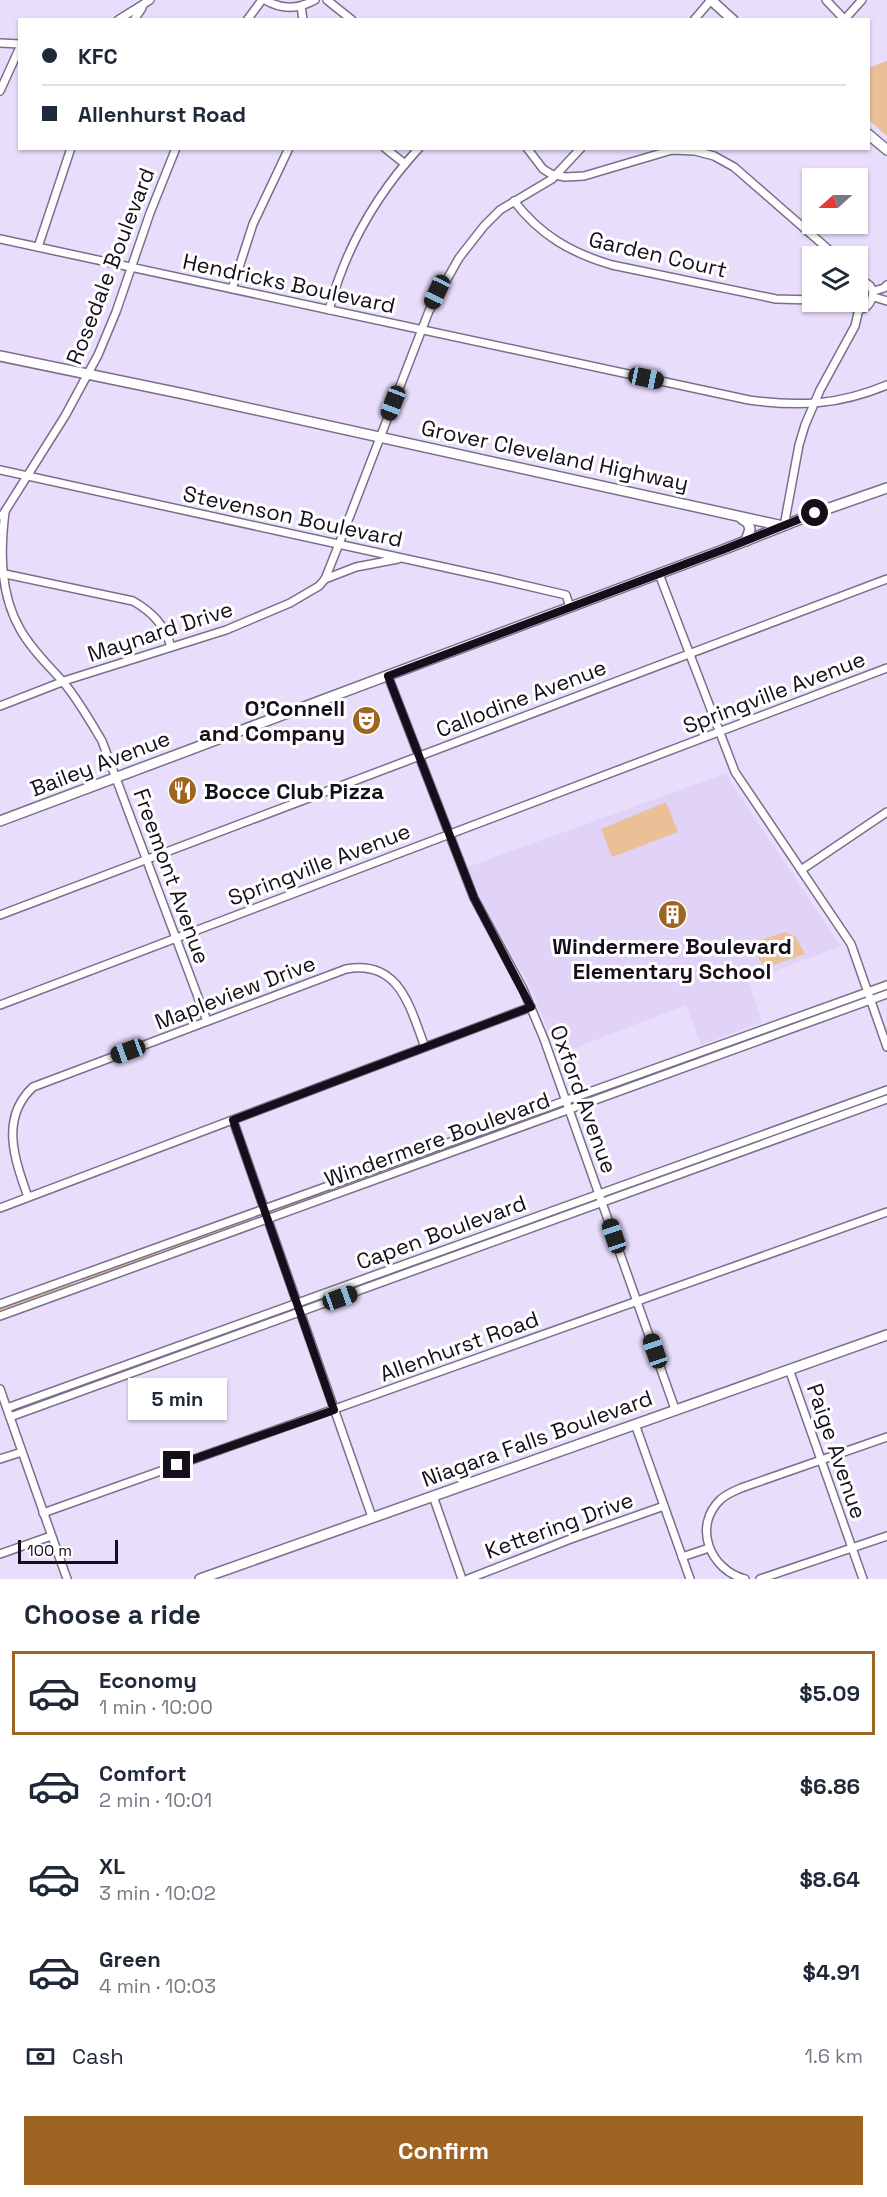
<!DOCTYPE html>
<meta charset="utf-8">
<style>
:root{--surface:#fff;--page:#f6f6f7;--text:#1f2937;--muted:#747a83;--line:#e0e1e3;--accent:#9d6521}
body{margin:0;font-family:"Space Grotesk",sans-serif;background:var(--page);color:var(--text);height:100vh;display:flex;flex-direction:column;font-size:22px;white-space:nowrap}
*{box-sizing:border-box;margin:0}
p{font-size:20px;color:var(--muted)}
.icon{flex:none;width:33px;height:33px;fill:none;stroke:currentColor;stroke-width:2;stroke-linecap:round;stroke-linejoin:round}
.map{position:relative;height:1579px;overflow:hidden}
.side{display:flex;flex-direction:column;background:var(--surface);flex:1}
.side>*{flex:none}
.banner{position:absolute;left:18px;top:18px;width:852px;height:132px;border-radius:0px;box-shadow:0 2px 4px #0004;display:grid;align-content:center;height:132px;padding:0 24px;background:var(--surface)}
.needle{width:39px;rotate:249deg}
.fabs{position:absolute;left:802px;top:168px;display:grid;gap:12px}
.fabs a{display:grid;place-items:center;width:66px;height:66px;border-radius:0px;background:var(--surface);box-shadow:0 2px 4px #0004;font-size:30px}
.scale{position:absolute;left:18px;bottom:15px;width:100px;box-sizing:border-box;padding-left:6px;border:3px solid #140f1a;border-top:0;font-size:16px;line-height:21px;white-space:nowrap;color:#140f1a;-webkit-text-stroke:4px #fff;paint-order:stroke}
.end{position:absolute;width:27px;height:27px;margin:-14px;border:8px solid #140f1a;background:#fff;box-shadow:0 0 0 3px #fff}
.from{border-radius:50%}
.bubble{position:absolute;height:42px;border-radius:0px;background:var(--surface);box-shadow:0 2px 4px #0004;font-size:20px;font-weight:800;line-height:42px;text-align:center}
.car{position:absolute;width:18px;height:36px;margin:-18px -9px;border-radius:8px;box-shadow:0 0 4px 2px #0007;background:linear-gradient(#222 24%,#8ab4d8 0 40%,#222 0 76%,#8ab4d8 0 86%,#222 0)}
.banner b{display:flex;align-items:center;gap:21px;height:57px;font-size:22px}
.banner b+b{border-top:2px solid var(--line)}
.banner i{width:15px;height:15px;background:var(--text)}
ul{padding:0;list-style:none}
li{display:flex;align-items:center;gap:18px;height:84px;margin:0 12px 9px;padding:0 12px;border:3px solid transparent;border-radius:0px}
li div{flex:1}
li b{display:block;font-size:22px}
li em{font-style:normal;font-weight:800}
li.selected{border-color:var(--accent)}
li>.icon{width:54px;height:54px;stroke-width:1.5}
h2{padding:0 24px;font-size:27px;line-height:72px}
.pay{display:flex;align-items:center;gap:15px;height:66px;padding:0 24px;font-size:22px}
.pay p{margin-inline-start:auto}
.primary-button{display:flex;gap:12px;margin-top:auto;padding:12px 24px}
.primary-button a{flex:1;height:69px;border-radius:0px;background:var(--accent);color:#fff;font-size:24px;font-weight:800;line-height:69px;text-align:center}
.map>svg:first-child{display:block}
.built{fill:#e1d2f8}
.green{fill:#eac096}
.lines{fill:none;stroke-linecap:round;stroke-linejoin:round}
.minor-casing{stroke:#7a6f8a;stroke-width:10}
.major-casing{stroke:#7a6f8a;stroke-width:12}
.minor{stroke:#fff;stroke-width:7}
.major{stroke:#fff;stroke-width:9}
.route{stroke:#140f1a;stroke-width:8}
.labels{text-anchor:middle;stroke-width:6;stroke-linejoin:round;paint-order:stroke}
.street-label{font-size:22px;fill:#140f1a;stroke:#fff}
.poi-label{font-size:22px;font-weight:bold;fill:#140f1a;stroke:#fff;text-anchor:end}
</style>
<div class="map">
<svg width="887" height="1579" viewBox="0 0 887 1579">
<rect width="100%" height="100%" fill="#e9ddfc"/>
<polygon class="built" points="727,773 731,783 841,946 748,981 762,1022 701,1045 686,1005 557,1055 541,1012 527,981 486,911 467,867"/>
<g class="green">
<polygon points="887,61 887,136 869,120 868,68"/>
<polygon points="666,802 678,832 612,857 601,829"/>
<polygon points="786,932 796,937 805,954 768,967 760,961 753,942"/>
<polygon points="664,1068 664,1072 582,1102 580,1100 581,1098"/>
<polygon points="887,1093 887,1096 754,1143 755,1141"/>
<polygon points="552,1108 554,1110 553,1112 471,1142 468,1141 469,1138"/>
<polygon points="457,1143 459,1144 459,1146 376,1176 374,1175 375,1173"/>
<polygon points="741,1147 741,1149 609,1196 609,1194"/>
<polygon points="362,1177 364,1178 364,1181 281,1211 279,1210 280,1207"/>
<polygon points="590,1201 591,1203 448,1254 448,1252"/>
<polygon points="250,1218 252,1219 251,1222 172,1251 169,1249 170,1247"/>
<polygon points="158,1251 160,1253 159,1255 84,1282 82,1281 82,1278"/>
<polygon points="434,1258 435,1260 305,1306 306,1304"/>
<polygon points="70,1283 72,1287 0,1313 0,1308"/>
<polygon points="289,1310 290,1312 160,1358 161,1357"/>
<polygon points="147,1362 149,1363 18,1411 18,1409"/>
</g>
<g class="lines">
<defs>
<g id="minor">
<path d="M265,0C282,10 299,9 315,0"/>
<polyline points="327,0 352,20"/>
<polyline points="826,0 844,19"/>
<polyline points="301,6 303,20"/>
<polyline points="118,20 150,0"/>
<polyline points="134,20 142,8"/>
<polyline points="247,20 262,0"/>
<polyline points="694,20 711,0"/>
<polyline points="844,20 862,0"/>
<polyline points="0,43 20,44"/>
<polyline points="0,91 20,47"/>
<polyline points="385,148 405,164"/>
<polyline points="527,148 543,169 551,174 565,177 584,176 672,150 695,151 714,156 734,167 836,256"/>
<path d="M514,201C540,235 571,253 612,265L776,299L813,300"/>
<path d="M0,239L749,400C799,407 839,405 887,385"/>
<polyline points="38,247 71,148"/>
<polyline points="232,289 253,224 289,148"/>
<polyline points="874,291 884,288 887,285"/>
<polyline points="874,297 887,301"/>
<path d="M847,302C867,326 887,282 858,281"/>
<path d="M329,310C345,249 376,195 419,148"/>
<polyline points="0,470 498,579 566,595 570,607"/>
<path d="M5,512C0,552 0,594 20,629C31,649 49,666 64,683C79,701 90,721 102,741L207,1021"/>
<polyline points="2,516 65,416 98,355 116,312 150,213 176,148"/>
<polyline points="784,526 799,445 805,425 820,390 855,326 859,309"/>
<path d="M0,573L133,601C152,612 165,625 171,647"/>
<polyline points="659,574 735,772 851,944 887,1047"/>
<polyline points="325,579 356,567 398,559"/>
<polyline points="388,676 474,898 523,989 544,1039 675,1409"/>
<polyline points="0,706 67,680 226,630 290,603 319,586 325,579 339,544 429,311 459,258 484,226 500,210 552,179 581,148"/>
<polyline points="801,870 887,812"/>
<polyline points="0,915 887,579"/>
<polyline points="0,1005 887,668"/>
<polyline points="233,1120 372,1517"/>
<path d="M28,1197C14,1158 0,1118 33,1087L346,969C400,959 410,1008 425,1047"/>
<polyline points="0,1208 531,1007"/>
<polyline points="0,1304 887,985"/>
<polyline points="0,1316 887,994"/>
<polyline points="789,1369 863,1579"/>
<polyline points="0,1389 67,1579"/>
<polyline points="7,1408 887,1090"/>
<polyline points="10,1417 887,1099"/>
<polyline points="635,1424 690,1579"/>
<polyline points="0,1459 22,1452"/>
<polyline points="433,1496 462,1579"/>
<polyline points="43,1513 887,1212"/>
<polyline points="0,1554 51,1536"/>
<polyline points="682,1557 709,1548"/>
<polyline points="468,1579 568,1540 664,1506"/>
<path d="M745,1579C710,1570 692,1526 721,1499C727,1494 734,1491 741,1488L887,1437"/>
<polyline points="760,1579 887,1536"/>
</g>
<g id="major">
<polyline points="711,0 733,20"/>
<polyline points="868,134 887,150"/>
<polyline points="0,356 184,394 783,526"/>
<polyline points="741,518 748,523 750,529 746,541"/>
<polyline points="0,821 725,549 821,511 887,488"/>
<polyline points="200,1579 887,1335"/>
</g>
</defs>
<use href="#minor" class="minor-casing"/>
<use href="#major" class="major-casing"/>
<use href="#minor" class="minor"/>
<use href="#major" class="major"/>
</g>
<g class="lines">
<polyline class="route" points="177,1465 334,1410 233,1120 531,1007 474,898 388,676 725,549 815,513"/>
</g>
<defs>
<symbol id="theatre-disc" viewBox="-11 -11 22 22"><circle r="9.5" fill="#9d6521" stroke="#fff"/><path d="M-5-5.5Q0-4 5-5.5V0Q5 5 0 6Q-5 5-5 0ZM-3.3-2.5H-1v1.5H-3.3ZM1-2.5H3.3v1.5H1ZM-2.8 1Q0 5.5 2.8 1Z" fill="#fff"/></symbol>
<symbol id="restaurant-disc" viewBox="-11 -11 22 22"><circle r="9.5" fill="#9d6521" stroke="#fff"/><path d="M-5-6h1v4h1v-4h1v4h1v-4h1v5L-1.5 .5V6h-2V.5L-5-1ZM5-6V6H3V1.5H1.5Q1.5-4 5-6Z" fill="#fff"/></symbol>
<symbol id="building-disc" viewBox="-11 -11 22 22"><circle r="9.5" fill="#9d6521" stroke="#fff"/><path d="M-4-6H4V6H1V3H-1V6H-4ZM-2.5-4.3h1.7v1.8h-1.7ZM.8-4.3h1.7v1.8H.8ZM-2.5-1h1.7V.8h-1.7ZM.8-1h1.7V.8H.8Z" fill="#fff"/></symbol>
</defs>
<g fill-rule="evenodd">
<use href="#theatre-disc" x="350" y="704" width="33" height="33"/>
<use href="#restaurant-disc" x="166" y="774" width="33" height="33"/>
<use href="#building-disc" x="656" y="898" width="33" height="33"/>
</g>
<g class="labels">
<g class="street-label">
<text transform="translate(658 254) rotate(13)" y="8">Garden Court</text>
<text transform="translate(110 266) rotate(-69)" y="8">Rosedale Boulevard</text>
<text transform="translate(289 283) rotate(12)" y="8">Hendricks Boulevard</text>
<text transform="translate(555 455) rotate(12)" y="8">Grover Cleveland Highway</text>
<text transform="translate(293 516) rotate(12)" y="8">Stevenson Boulevard</text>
<text transform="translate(160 631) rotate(-18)" y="8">Maynard Drive</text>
<text transform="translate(774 692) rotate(-21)" y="8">Springville Avenue</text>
<text transform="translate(521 698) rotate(-21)" y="8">Callodine Avenue</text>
<text transform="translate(100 763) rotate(-21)" y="8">Bailey Avenue</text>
<text transform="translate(319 864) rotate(-21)" y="8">Springville Avenue</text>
<text transform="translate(172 876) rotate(70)" y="8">Freemont Avenue</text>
<text transform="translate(235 992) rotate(-21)" y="8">Mapleview Drive</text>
<text transform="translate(584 1099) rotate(70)" y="8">Oxford Avenue</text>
<text transform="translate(437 1139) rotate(-20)" y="8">Windermere Boulevard</text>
<text transform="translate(441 1232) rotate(-20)" y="8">Capen Boulevard</text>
<text transform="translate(459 1346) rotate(-20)" y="8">Allenhurst Road</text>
<text transform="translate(537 1438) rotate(-20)" y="8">Niagara Falls Boulevard</text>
<text transform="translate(837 1451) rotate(71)" y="8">Paige Avenue</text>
<text transform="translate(559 1525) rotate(-20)" y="8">Kettering Drive</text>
</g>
<g class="poi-label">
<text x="345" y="716">O’Connell<tspan x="345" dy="25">and Company</tspan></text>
<text x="204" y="799" text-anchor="start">Bocce Club Pizza</text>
<text x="672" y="954" text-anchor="middle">Windermere Boulevard<tspan x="672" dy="25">Elementary School</tspan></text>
</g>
</g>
</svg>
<div class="fabs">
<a><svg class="needle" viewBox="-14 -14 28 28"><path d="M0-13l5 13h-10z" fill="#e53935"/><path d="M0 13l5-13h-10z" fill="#747a83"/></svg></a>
<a><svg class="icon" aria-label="layers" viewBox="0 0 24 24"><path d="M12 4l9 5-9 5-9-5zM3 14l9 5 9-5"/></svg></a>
</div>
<div class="scale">100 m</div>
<i class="end from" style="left:815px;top:513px"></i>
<i class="end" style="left:177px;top:1465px"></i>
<div class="bubble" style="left:128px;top:1378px;width:99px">5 min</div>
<i class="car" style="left:437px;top:292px;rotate:205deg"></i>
<i class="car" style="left:646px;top:378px;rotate:102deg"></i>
<i class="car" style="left:393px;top:403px;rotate:201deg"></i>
<i class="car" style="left:128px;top:1051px;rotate:250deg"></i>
<i class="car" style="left:614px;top:1236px;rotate:341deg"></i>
<i class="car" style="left:340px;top:1298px;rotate:70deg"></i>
<i class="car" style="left:655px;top:1351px;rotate:341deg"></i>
<div class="banner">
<b><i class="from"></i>KFC</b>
<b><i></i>Allenhurst Road</b>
</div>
</div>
<section class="side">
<h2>Choose a ride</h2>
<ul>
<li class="selected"><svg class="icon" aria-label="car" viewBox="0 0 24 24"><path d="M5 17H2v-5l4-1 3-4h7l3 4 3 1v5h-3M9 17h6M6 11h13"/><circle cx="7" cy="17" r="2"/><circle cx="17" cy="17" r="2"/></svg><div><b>Economy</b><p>1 min · 10:00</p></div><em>$5.09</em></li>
<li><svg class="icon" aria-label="car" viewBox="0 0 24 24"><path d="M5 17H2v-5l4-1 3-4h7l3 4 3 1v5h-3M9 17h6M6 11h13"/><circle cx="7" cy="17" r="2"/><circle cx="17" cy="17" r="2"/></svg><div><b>Comfort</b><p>2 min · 10:01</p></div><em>$6.86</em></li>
<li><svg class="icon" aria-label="car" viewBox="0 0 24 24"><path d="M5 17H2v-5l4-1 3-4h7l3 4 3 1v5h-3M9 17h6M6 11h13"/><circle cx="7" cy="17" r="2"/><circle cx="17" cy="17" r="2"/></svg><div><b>XL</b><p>3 min · 10:02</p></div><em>$8.64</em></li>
<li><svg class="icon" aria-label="car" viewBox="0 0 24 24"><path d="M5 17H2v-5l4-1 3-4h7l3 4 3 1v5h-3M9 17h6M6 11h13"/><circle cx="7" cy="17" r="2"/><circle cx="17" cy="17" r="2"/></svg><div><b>Green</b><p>4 min · 10:03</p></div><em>$4.91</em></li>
</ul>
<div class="pay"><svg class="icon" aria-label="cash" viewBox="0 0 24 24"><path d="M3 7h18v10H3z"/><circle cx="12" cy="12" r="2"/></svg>Cash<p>1.6 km</p></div>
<div class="primary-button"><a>Confirm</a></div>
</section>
